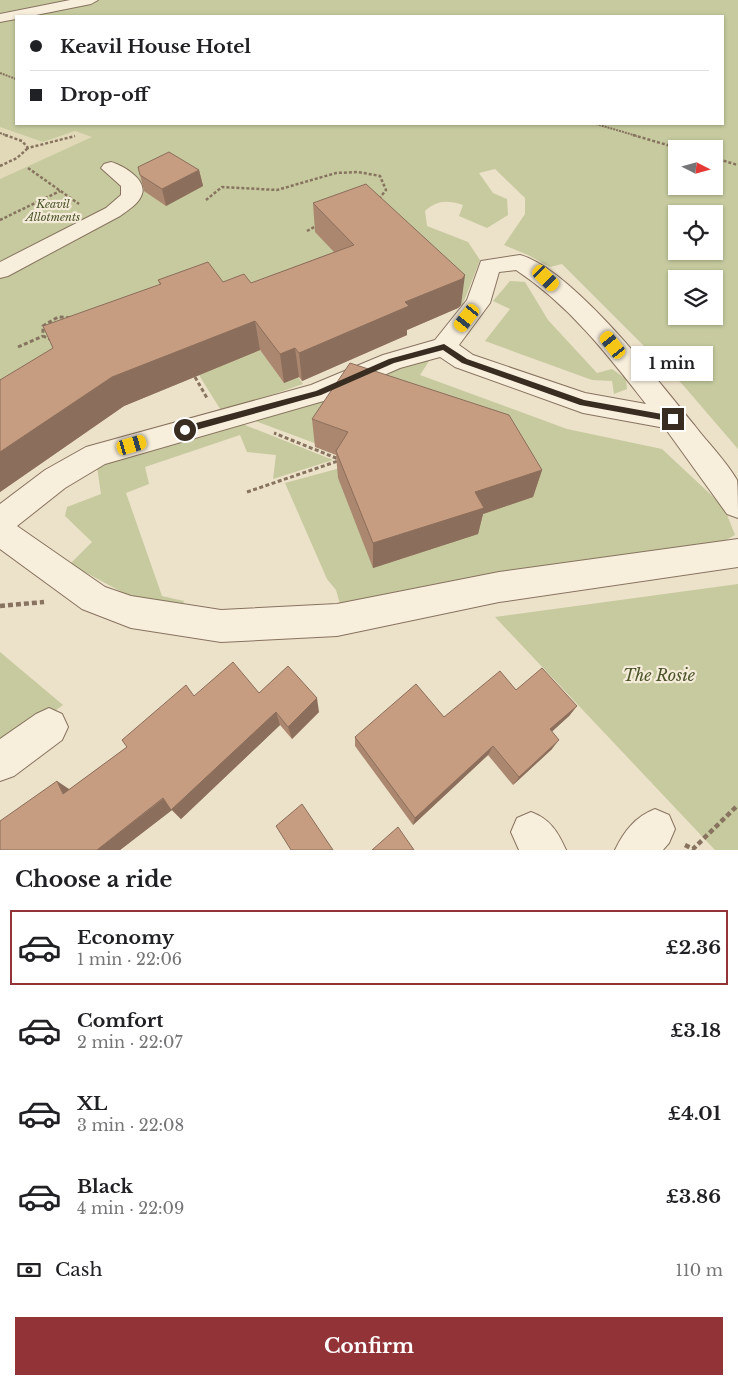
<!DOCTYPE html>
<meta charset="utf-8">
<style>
:root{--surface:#fff;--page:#f2f2f2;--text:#202124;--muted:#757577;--line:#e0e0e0;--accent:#923337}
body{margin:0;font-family:"Libre Baskerville",serif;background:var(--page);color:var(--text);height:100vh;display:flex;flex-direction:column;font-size:19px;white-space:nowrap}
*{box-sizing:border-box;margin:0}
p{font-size:16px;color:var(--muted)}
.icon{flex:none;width:28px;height:28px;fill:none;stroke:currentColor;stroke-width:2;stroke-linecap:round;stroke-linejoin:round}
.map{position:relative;height:850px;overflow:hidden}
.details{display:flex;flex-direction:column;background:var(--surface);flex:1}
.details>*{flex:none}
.top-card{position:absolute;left:15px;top:15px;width:709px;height:110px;border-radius:0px;box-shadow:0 1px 4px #0004;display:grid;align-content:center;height:110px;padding:0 15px;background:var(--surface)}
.needle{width:32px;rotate:96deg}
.fabs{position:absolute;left:668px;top:140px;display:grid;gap:10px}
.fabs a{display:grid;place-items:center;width:55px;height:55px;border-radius:0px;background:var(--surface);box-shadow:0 1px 4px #0004;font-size:25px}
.end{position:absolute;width:22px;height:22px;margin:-11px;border:6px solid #392c21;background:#fff;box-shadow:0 0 0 2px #fff}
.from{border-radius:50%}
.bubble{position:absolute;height:35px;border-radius:0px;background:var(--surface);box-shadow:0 1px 4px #0004;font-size:16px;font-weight:800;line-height:35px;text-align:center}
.car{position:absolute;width:15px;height:30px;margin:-15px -8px;border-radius:6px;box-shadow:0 0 4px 1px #0007;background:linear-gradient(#f5c518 24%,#345 0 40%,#f5c518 0 76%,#345 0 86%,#f5c518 0)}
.top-card b{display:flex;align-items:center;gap:18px;height:48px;font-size:19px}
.top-card b+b{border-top:1px solid var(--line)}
.top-card i{width:12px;height:12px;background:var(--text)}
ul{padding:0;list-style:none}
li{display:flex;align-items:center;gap:15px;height:75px;margin:0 10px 8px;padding:0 5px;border:2px solid transparent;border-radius:0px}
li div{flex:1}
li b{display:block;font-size:19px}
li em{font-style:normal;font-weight:800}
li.current{border-color:var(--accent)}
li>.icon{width:45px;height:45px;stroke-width:1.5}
h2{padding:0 15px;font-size:22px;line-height:60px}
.pay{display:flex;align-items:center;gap:12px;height:55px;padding:0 15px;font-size:19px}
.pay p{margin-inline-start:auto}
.button{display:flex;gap:10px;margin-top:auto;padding:10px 15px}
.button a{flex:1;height:58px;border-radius:0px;background:var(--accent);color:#fff;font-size:20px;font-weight:800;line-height:58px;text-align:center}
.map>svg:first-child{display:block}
.farmland{fill:#e1d9b7}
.green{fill:#c6ca9e;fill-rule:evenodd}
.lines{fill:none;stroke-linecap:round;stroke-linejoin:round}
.minor-casing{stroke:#87735f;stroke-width:2}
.path-far3{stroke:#87735f;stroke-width:2;stroke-dasharray:2 1;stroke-linecap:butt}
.path-far2{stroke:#87735f;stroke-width:2.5;stroke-dasharray:3 2;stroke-linecap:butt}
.path-far1{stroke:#87735f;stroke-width:3;stroke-dasharray:4 2.5;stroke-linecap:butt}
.path{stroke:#87735f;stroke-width:4.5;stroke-dasharray:5 3;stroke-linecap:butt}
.minor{fill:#f7eedc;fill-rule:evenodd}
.wall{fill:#ab8770}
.shaded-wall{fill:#8b6e5b}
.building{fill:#c79d82;stroke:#8b6e5b}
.route{fill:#392c21}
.labels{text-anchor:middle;stroke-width:4.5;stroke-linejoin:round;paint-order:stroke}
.far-park-label{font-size:11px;font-style:italic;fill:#4b5429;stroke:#f4ebd9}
.near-park-label{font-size:16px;font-style:italic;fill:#4b5429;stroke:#f4ebd9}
</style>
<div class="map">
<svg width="738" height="850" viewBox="0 0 738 850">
<rect width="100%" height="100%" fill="#ece1c9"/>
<polygon class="farmland" points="0,127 43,142 75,131 93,137 0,179"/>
<g class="green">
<path d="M0,0H738V449L683,385L562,264L550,267L528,255L504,245L525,214V198L495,169L479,173L493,193L507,199L508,215L487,228L459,216L463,205C447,200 437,200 425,211L427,226L468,242L480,260L462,306L366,214L354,274L0,420V179L92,137L75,131L43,142L0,127ZM16,16H722V124H16ZM676,149H714V186H676ZM676,214H714V251H676ZM676,279H714V316H676Z"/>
<polygon points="510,281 525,282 548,320 597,373 612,369 626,379 627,389 614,394 612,381 592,380 485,341 510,309 493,301"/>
<polygon points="260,350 284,383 298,377 303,384 222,412 199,375"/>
<polygon points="431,358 420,375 567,429 662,449 724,507 735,535 712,548 342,611 336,590 327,579 285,483 344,467 469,518 533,497 317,444 253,420 365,384 389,374 407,362"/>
<polygon points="235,424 245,425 333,460 273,479 276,455 247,452 240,435 145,467 149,484 126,493 162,596 184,601 182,607 131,597 70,564 92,542 65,516 67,507 101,494 97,467"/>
<polygon points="738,584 738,850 715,850 495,617"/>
<polygon points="0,652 63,705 0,751"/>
</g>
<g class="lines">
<defs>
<g id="minor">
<polygon points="70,0 98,0 91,4 31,16 16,16 16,19 0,22 0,14"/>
<path d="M111,162C122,165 147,179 142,194C139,204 128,210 120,216L8,276L0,278V262L106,208L121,195V186L101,168L104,164Z"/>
<path d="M520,255C572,269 660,383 695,426C708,443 726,461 737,480C738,489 738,508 738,518L727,514L665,428L583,413L455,367L440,357L400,368L327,400L105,464L65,488L17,526L105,587L131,596L221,610L337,604L499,572L738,539V567L499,602L337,636L221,642L131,628L82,609L0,549V504L45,470L86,447L311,385L383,355L435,340L467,300L481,261ZM516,270C569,305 607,354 646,404L585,393L473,355L459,345L490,303L499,272Z"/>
<polygon points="49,708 62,714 68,727 62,740 14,776 0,781 0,739 36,714"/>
<path d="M655,809L669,815L675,829L669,843L663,850H615C624,831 635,817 655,809Z"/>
<path d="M531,812C550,819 558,832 566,850H519L511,832L517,818Z"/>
</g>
</defs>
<use href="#minor" class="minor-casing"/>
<g class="path-far3">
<polyline points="0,73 16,79"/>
<polyline points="596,124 637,136"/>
<polyline points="0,133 8,136"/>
</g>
<g class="path-far2">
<polyline points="5,135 22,141 28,148 75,136"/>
<polyline points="633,135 681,149"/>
<polyline points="714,158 738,165"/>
<polyline points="0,166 17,158 28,148"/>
<polyline points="28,168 79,204"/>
<polyline points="206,200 222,187 277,190 336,173 358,172 380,176 386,190 378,200"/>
<polyline points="0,220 60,191"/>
<polyline points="307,231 318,225"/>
</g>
<g class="path-far1">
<polyline points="52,340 43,336 43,326 58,317 75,318"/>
<polyline points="18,347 43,336"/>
<polyline points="195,377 207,398"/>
<polyline points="247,492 341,460 274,433"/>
</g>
<g class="path">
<polyline points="0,606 44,602"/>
<polyline points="685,845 693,849 738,805"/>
</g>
<use href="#minor" class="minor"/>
</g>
<g class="wall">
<polygon points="199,170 203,186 166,206 144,191 140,175"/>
<polygon points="313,203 461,305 458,308 407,330 407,335 302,381 299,377 284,383 260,350 124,406 0,492 0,380 160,285 158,280 251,283 334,252 315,232"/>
<polygon points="312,419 542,470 533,497 483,514 478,534 373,568 338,478 336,455 315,447"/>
<polygon points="516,690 577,706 569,716 552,731 552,749 513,785 488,755 413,825 355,746 355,737 444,717"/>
<polygon points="259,693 319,712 292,739 280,725 181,819 172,810 120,850 0,850 70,789 127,747 194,696"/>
</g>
<g class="shaded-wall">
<polygon points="199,170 203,186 166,206 162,189"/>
<polygon points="465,275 461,305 458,308 407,330 407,335 302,381 299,353 405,302"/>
<polygon points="255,321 260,350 124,406 0,492 0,452 112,377"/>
<polygon points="295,348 299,377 284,383 280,354"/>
<polygon points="542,470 533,497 483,514 478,534 373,568 373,543 475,492"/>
<polygon points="317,698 319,712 292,739 288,727"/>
<polygon points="577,706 569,716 544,739 550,729"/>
<polygon points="276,712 280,725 181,819 172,810 120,850 97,850"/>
<polygon points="559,740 552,749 513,785 519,777"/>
<polygon points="493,746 488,755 413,825 415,818"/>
<polygon points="57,781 72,791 63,794"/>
</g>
<g class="building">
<polygon points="169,152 199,170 162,189 140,175 138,167"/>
<polygon points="366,184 465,275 462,279 405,302 409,306 299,353 295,348 280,354 255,321 112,377 0,452 0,380 53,348 43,326 161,284 158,280 208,262 223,282 244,274 251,283 354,245 313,203"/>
<polygon points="350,363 509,415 542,470 475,492 484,508 373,543 336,451 348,432 312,419"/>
<polygon points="233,662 259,693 288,666 317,698 288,727 276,712 171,810 163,798 97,850 0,850 0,821 57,781 63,794 127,747 122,740 186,685 194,696"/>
<polygon points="542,668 577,706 550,729 559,740 519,777 493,746 415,818 355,737 416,684 444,717 500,671 516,690"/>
<polygon points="302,804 333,850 291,850 276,826"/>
<polygon points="398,827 414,850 372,850"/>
</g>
<polygon class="route" points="444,344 467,359 584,400 673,416 677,419 673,422 580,405 462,363 443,350 394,363 321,395 185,433 181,430 185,426 316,391 389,359"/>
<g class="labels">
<g class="far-park-label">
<text x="53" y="208">Keavil<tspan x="53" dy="13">Allotments</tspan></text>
</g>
<g class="near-park-label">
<text x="659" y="681">The Rosie</text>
</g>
</g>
</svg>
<div class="fabs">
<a><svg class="needle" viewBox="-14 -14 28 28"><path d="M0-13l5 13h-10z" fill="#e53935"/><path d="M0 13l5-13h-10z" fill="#757577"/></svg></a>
<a><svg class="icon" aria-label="locate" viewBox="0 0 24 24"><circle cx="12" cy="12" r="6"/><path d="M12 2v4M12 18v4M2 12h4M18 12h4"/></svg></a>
<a><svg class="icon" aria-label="layers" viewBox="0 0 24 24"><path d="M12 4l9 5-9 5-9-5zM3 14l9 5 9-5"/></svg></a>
</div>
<i class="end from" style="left:185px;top:430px"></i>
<i class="end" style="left:673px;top:419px"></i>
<div class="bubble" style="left:631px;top:346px;width:82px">1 min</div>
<i class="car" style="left:546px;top:278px;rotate:134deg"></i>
<i class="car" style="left:467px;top:318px;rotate:218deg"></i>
<i class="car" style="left:613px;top:345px;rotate:321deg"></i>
<i class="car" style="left:132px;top:445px;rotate:74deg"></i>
<div class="top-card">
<b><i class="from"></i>Keavil House Hotel</b>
<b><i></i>Drop-off</b>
</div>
</div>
<section class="details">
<h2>Choose a ride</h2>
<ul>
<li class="current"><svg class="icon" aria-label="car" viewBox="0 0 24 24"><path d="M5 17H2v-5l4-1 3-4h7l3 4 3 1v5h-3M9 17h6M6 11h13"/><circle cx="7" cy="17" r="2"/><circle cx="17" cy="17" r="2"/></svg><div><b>Economy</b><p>1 min · 22:06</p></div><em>£2.36</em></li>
<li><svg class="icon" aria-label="car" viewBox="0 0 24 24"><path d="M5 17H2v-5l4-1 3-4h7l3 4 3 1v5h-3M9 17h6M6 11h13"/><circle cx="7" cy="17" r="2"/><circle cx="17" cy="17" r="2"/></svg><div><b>Comfort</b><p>2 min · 22:07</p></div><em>£3.18</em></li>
<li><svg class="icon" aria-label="car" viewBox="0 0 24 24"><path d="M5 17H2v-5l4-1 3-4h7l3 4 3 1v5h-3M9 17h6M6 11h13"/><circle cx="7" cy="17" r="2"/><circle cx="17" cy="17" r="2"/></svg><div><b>XL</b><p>3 min · 22:08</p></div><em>£4.01</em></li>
<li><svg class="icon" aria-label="car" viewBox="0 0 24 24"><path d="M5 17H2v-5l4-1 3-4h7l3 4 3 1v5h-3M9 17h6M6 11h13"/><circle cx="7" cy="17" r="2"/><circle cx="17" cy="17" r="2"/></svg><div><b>Black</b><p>4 min · 22:09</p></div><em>£3.86</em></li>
</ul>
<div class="pay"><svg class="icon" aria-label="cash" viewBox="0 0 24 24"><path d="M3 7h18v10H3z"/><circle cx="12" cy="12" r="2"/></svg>Cash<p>110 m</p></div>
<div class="button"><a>Confirm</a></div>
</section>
